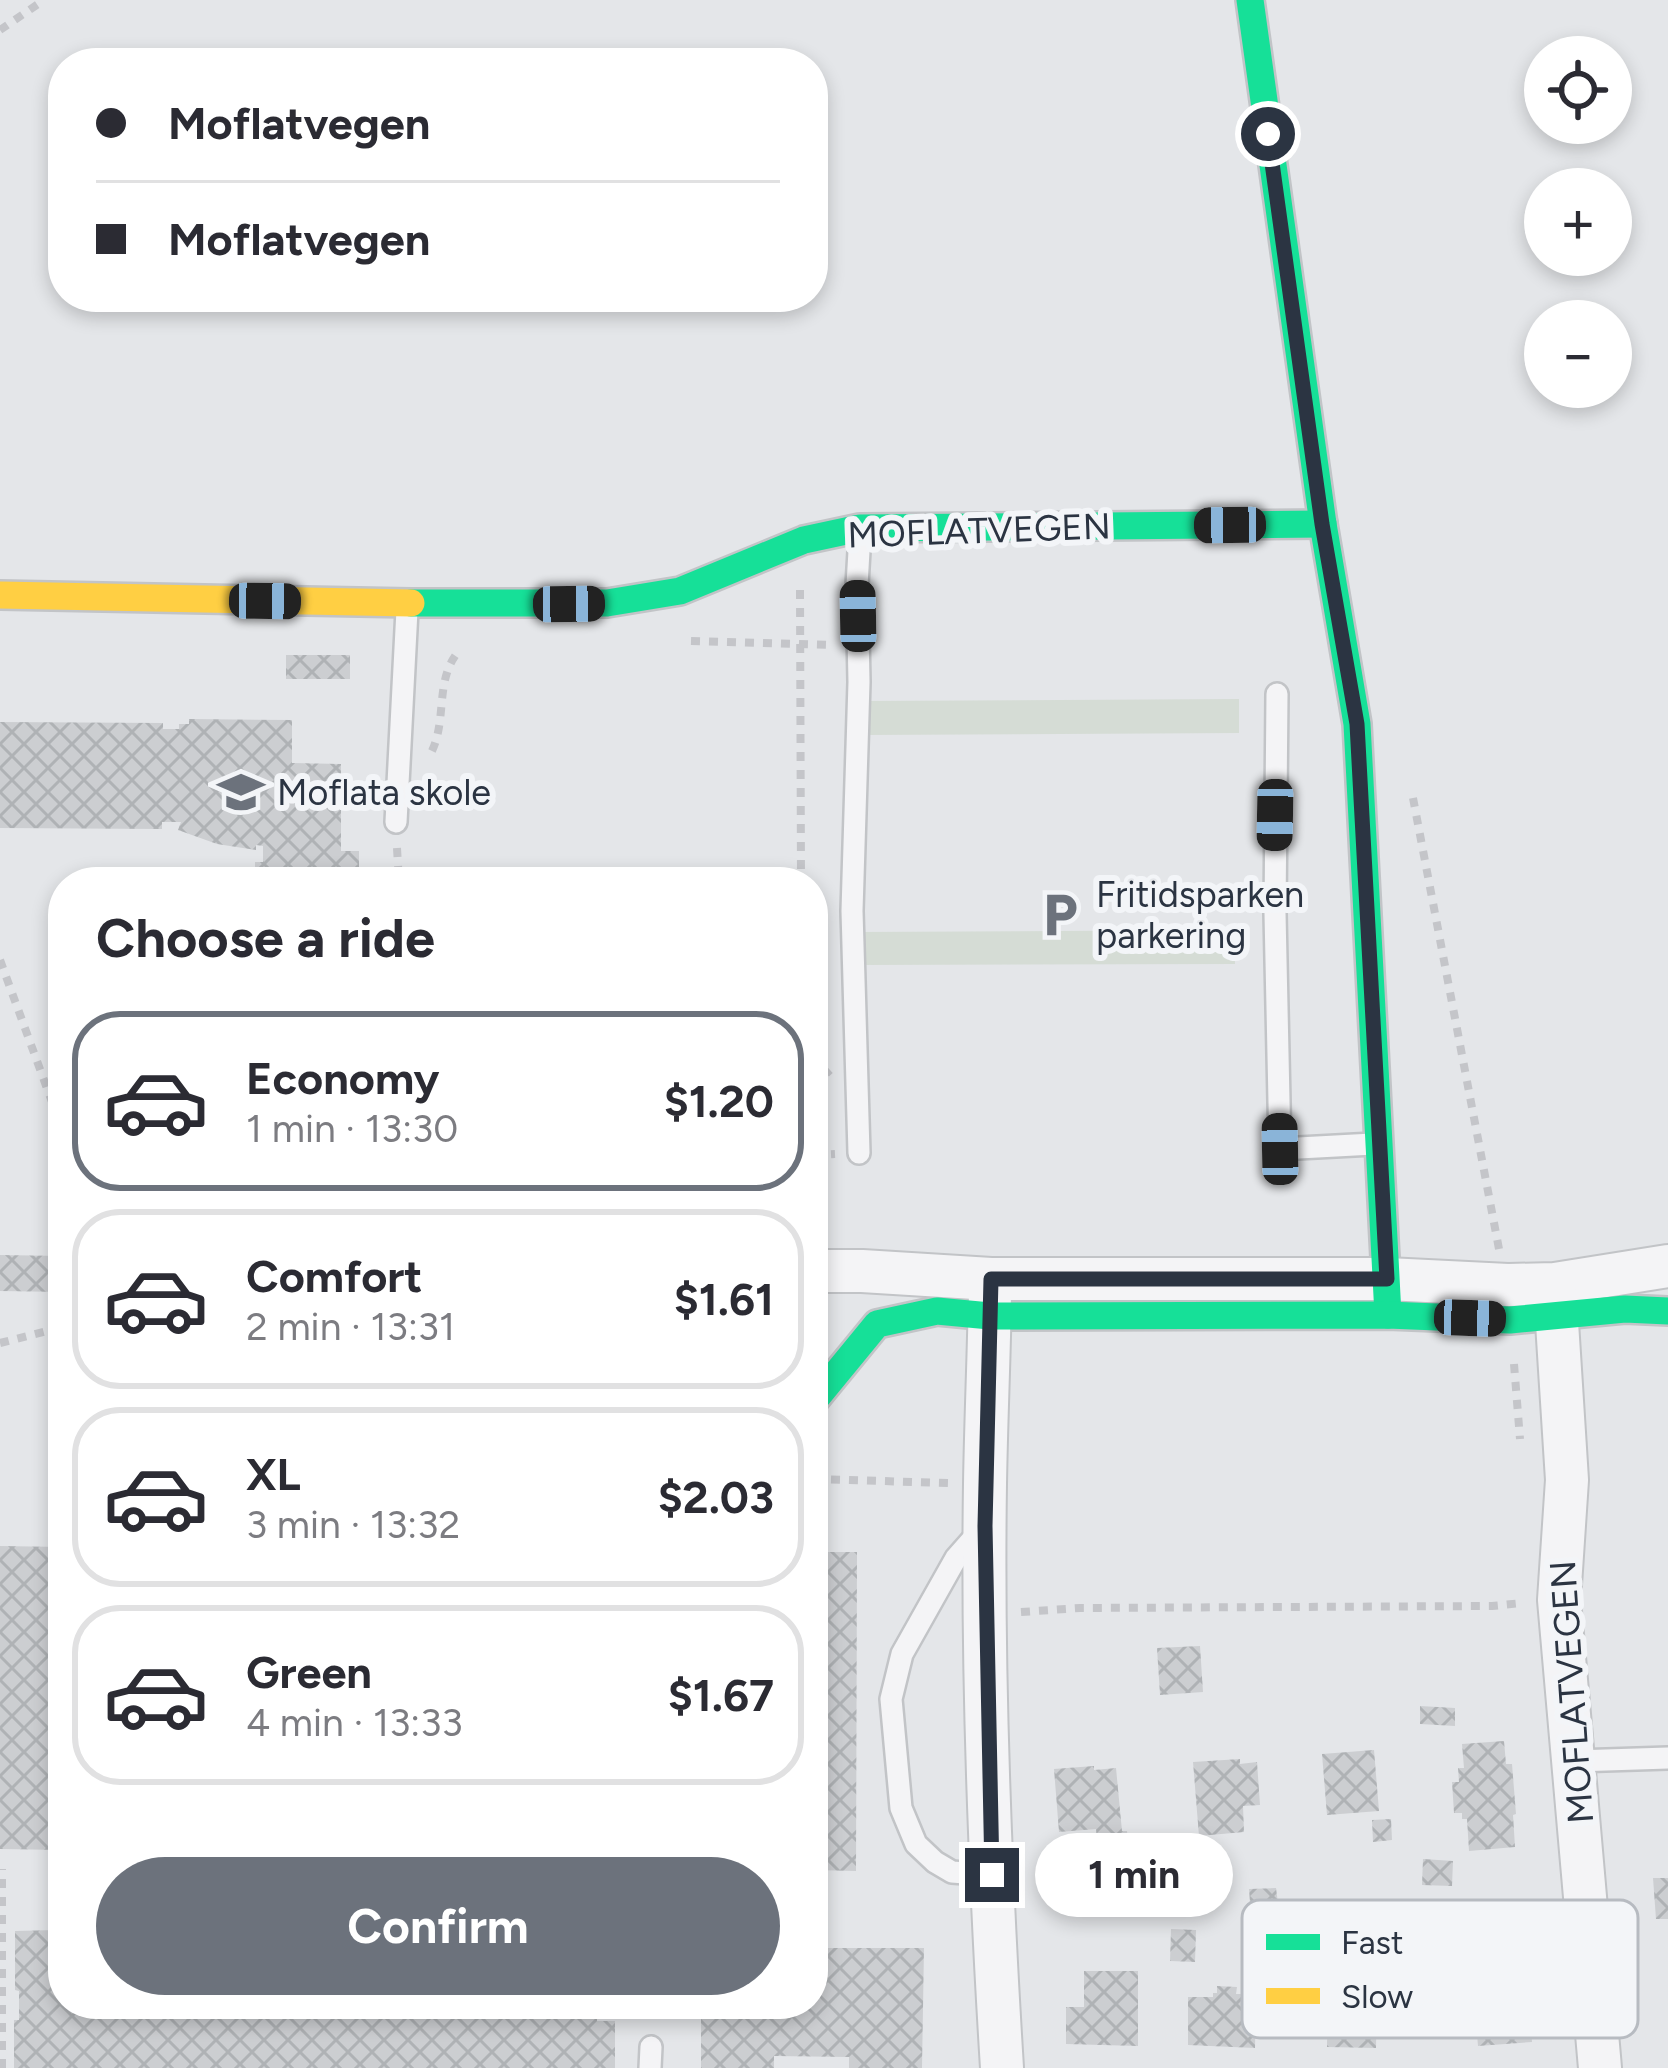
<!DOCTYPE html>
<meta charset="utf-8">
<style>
:root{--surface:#fff;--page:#f2f2f3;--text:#2b2b33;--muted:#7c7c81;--line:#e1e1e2;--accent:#6c727c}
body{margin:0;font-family:Figtree,sans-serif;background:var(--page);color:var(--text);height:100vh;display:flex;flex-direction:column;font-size:45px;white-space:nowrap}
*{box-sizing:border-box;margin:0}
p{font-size:39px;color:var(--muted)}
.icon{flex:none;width:66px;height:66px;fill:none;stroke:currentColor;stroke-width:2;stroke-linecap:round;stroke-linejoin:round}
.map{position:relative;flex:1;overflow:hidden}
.side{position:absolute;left:48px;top:867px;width:780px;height:1152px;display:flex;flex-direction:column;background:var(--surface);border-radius:48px;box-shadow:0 6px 18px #0003}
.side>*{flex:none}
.banner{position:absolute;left:48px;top:48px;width:780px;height:264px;border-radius:48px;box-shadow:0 6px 18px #0003;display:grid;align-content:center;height:264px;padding:0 48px;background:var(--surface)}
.fabs{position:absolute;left:1524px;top:36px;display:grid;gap:24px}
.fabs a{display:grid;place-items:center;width:108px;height:108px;border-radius:50%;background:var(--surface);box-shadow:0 6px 18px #0003;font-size:60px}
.end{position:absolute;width:54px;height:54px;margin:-27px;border:15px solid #2b3442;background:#fff;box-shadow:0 0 0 6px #fff}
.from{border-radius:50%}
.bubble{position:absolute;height:84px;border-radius:42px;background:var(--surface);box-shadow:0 6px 18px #0003;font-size:39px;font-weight:700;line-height:84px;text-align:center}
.car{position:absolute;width:36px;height:72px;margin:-36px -18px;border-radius:15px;box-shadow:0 0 9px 3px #0007;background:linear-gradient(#222 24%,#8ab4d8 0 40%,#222 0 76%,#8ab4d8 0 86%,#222 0)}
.banner b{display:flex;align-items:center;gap:42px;height:114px;font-size:45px}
.banner b+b{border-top:3px solid var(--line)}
.banner i{width:30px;height:30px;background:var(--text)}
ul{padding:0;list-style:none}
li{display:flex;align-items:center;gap:36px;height:180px;margin:0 24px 18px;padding:0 24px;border:6px solid var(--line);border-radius:48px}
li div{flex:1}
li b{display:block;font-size:45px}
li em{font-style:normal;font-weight:700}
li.active{border-color:var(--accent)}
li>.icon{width:108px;height:108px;stroke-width:1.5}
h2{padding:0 48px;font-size:54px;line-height:144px}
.button{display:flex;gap:24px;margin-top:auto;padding:24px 48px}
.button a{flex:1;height:138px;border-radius:72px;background:var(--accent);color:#fff;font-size:48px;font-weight:700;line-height:138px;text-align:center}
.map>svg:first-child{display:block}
.grass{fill:#d5dcd5}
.building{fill:url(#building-cross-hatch)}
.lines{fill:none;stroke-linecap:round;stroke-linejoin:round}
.lane-casing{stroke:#c2c4c7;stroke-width:26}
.street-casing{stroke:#c2c4c7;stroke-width:46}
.fast-casing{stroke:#c2c4c7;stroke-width:32}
.slow-casing{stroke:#c2c4c7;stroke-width:32}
.path{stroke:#c4c5c9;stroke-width:8;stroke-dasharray:9 9;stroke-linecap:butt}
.lane{stroke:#f4f4f6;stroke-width:21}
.street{stroke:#f4f4f6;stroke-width:42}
.fast{stroke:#16e098;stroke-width:27}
.slow{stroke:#ffcf43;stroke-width:27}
.route{stroke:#2b3442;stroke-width:15}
.labels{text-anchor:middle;stroke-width:12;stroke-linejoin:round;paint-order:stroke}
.street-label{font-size:36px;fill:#2b3442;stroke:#f3f5f8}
.poi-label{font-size:36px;fill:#2b3442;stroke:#f3f5f8;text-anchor:start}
.key{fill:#f3f5f8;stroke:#b7bbc1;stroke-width:3}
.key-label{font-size:33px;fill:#2b3442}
</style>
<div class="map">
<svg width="1668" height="2068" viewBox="0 0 1668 2068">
<defs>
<pattern id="building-cross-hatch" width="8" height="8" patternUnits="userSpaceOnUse" patternTransform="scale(3)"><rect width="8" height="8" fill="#ccced1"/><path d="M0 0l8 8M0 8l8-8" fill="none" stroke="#afb2b5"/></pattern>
</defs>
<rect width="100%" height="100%" fill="#e4e6e9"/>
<g class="grass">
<polygon points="1239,699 1239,733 863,735 863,701"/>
<polygon points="1234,930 1235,964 858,965 858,932"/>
</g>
<g class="building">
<rect x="286" y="655" width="64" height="24"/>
<polygon points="189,719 292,720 292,763 341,764 341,851 359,851 359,882 255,882 255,862 263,862 263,846 256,845 256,850 217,844 178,830 181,822 162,822 162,829 0,828 0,722 163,723 163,729 179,729 179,724 189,724"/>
<polygon points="0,1255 63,1256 63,1292 0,1291"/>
<polygon points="0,1546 63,1547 63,1850 0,1849"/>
<polygon points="813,1552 857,1552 856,1871 813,1870"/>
<polygon points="1200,1646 1203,1692 1160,1695 1157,1648"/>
<polygon points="1420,1706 1455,1708 1455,1726 1420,1724"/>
<polygon points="1504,1741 1506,1764 1512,1764 1516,1814 1513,1815 1515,1847 1469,1851 1467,1819 1462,1819 1462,1813 1454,1813 1452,1782 1459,1782 1458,1768 1464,1768 1462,1744"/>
<polygon points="1374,1750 1379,1811 1327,1815 1322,1754"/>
<polygon points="1240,1759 1240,1764 1257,1762 1260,1805 1243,1806 1244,1832 1199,1836 1193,1762"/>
<polygon points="1094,1766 1094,1770 1116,1768 1122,1831 1127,1831 1129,1849 1098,1852 1096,1829 1059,1832 1054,1769"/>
<polygon points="1391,1819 1392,1840 1373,1842 1372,1820"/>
<polygon points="1423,1859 1453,1861 1452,1886 1422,1885"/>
<polygon points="1148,1860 1151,1905 1108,1909 1105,1863"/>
<polygon points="56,1867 63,1867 63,2004 597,2004 597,2021 615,2021 615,2068 14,2068 14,2020 19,2020 19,1991 15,1990 15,1931 56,1930"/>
<polygon points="1653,1878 1668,1878 1668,1919 1656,1919"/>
<polygon points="1276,1888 1283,1941 1249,1943 1247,1903 1250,1903 1249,1889"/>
<polygon points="1171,1929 1196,1930 1195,1962 1170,1961"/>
<polygon points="813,1948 924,1948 922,2068 849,2068 849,2057 774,2056 774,2068 701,2068 701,2004 813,2004"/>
<polygon points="1498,1957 1500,1981 1527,1979 1532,2042 1478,2046 1473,1985 1467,1986 1465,1960"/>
<polygon points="1084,1971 1138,1971 1138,2046 1066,2044 1066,2007 1084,2007"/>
<polygon points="1328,1980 1377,1981 1376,2048 1327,2047"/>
<polygon points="1217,1986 1237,1987 1236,1994 1256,1994 1255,2048 1188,2045 1188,1997 1213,1997 1213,1993 1217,1993"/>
</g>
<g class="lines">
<defs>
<g id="lane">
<polyline points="1277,694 1275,913 1280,1149 1373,1144"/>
<polyline points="396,822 407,610"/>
<polyline points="859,1153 852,911 859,682 857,585 860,534"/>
<polyline points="979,1532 956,1558 902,1654 891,1699 901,1808 916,1844 935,1862 952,1872 991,1875"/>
<polyline points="1575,1761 1668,1758"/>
<polyline points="650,2068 651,2047"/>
</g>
<g id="street">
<polyline points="813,1271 862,1271 991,1279 1387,1279 1508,1285 1555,1284 1668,1266"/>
<polyline points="1555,1291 1567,1480 1559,1600 1600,2068"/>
<path d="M990,1292C989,1356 986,1420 985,1484C982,1679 990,1874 1002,2068"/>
</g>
<g id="fast">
<polyline points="1250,0 1323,524 1357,724 1388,1315"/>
<polyline points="411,603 607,603 680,591 804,540 860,528 1323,524"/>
<polyline points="813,1402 877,1324 937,1311 990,1316 1388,1315 1510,1320 1625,1309 1668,1311"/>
</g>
<polyline id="slow" points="0,595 411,603"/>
</defs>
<use href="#lane" class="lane-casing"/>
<use href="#street" class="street-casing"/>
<use href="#fast" class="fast-casing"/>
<use href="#slow" class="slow-casing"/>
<g class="path">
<polyline points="0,30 44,0"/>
<polyline points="800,590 801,882"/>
<polyline points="691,641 832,645"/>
<path d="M432,751C447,719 435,680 458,652"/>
<polyline points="1413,798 1499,1249"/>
<polyline points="397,848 399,882"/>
<polyline points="0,960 63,1132"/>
<polyline points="813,1086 830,1070"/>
<polyline points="813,1155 835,1154"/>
<polyline points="0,1343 63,1327"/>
<polyline points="1514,1364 1520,1439"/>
<polyline points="813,1479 949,1483"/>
<polyline points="1021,1612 1080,1608 1492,1606 1522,1603"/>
<polyline points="2,2068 2,1869"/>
</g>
<use href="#lane" class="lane"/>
<use href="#street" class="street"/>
<use href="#fast" class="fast"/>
<use href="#slow" class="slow"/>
</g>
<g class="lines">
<polyline class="route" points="992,1875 985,1526 991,1279 1387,1279 1357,724 1322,524 1268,134"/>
</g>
<defs>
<symbol id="school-bare" viewBox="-9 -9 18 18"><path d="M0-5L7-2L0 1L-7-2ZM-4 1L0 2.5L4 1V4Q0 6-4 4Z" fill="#6c727c" stroke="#f3f5f8" stroke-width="2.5" paint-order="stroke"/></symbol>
<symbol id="parking-bare" viewBox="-9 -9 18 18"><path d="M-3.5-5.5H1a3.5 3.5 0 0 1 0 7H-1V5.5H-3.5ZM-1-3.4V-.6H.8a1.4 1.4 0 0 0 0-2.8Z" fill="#6c727c" stroke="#f3f5f8" stroke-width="2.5" paint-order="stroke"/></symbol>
</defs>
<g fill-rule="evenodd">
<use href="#school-bare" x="208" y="759" width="66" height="66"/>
<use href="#parking-bare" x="1027" y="882" width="66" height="66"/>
</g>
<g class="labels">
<g class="street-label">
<text transform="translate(979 530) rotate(-2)" y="13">MOFLATVEGEN</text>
<text transform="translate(1571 1692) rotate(-94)" y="13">MOFLATVEGEN</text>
</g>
<g class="poi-label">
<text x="277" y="805">Moflata skole</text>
<text x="1096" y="907">Fritidsparken<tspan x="1096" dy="41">parkering</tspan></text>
</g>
</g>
<rect x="1242" y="1900" width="396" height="138" rx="18" class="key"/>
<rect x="1266" y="1934" width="54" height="16" fill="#16e098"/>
<rect x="1266" y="1988" width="54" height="16" fill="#ffcf43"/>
<g class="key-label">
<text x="1341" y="1954">Fast</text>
<text x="1341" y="2008">Slow</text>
</g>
</svg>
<div class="fabs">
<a><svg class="icon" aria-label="locate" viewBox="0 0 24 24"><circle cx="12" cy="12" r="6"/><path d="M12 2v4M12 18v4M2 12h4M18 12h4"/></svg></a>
<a>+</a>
<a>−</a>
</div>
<i class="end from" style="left:1268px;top:134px"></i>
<i class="end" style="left:992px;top:1875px"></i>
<div class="bubble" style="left:1035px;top:1833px;width:198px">1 min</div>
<i class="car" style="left:1230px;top:525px;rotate:269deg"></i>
<i class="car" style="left:265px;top:601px;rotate:91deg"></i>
<i class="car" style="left:569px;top:604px;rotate:89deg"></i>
<i class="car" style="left:858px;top:616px;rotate:359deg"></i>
<i class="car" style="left:1275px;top:815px;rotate:181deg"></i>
<i class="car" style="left:1280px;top:1149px;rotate:359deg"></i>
<i class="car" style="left:1470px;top:1318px;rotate:92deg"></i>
<div class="banner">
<b><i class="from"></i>Moflatvegen</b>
<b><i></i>Moflatvegen</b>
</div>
<section class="side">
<h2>Choose a ride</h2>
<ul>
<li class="active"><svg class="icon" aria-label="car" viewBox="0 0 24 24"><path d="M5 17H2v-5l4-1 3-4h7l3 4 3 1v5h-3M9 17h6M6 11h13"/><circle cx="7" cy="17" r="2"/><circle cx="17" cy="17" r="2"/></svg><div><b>Economy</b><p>1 min · 13:30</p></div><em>$1.20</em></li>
<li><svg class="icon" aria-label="car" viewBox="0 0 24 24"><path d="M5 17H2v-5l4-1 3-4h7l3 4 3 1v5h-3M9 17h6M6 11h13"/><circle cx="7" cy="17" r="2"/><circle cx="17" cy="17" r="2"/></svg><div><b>Comfort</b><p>2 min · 13:31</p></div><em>$1.61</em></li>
<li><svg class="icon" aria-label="car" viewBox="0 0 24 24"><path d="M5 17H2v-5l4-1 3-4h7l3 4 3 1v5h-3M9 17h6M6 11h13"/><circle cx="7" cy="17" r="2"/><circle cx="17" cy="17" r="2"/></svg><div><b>XL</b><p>3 min · 13:32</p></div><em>$2.03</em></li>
<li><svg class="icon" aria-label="car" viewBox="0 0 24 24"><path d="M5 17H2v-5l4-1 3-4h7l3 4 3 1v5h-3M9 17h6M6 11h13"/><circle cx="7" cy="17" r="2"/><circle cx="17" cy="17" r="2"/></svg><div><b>Green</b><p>4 min · 13:33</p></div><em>$1.67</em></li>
</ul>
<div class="button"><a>Confirm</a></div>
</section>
</div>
